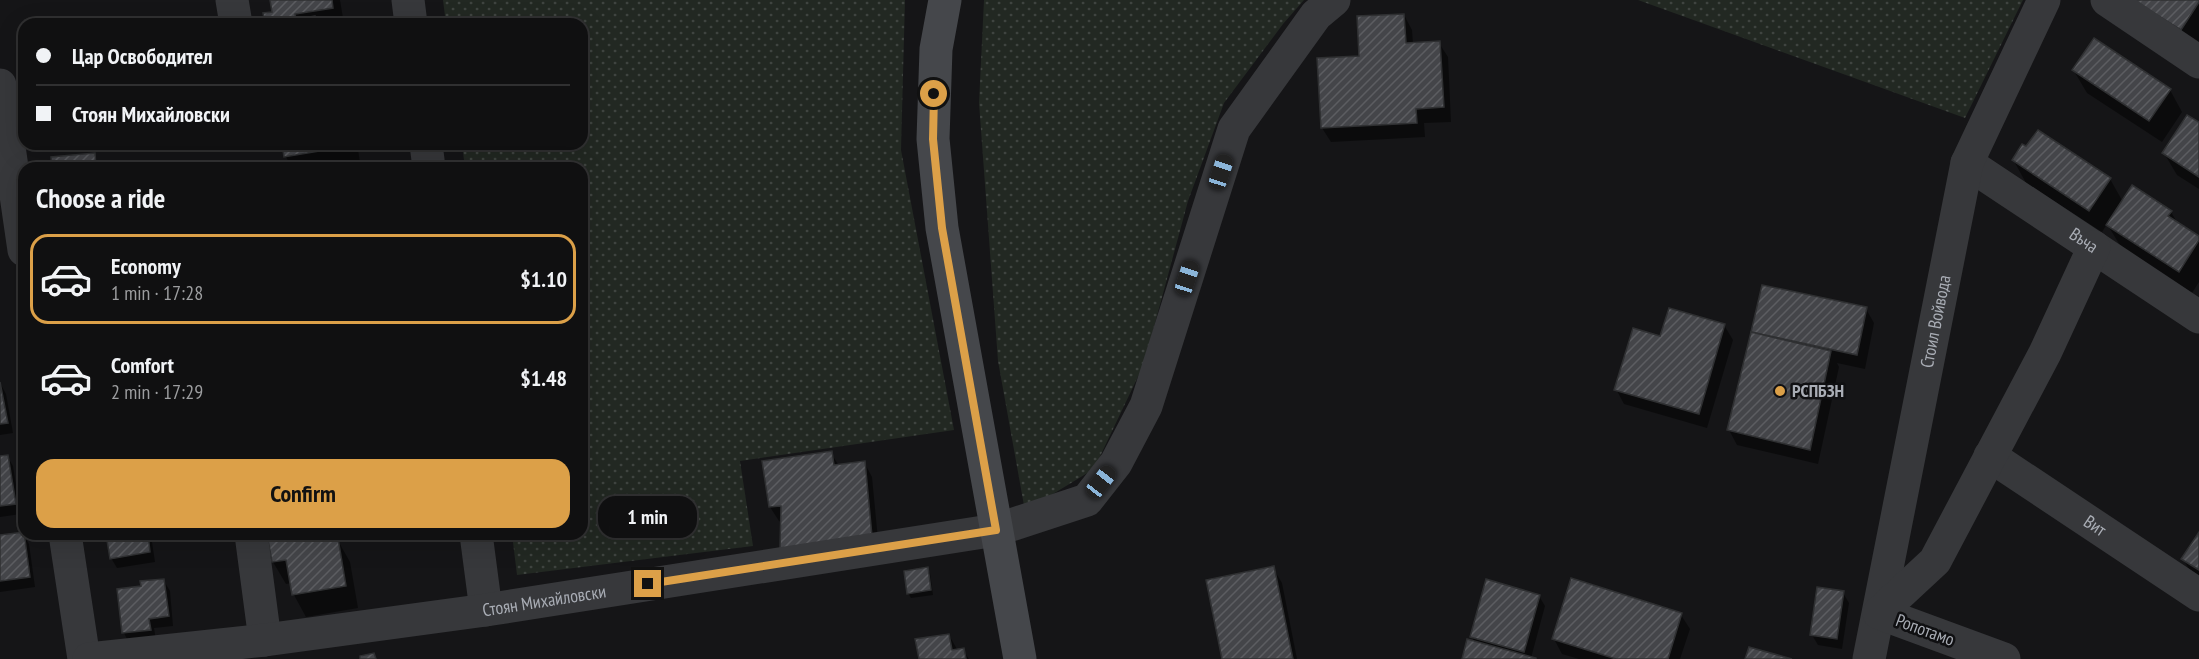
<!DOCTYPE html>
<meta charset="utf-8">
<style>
:root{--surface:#101011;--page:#19191a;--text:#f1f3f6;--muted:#9c9d9f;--line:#303031;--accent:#dca048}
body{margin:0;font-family:"PT Sans Narrow",sans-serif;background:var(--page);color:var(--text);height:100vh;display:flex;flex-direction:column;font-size:22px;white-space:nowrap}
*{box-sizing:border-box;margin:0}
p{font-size:20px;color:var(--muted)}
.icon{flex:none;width:33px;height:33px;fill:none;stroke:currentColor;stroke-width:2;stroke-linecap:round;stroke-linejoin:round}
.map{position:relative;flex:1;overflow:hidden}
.details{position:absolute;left:18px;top:162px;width:570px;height:378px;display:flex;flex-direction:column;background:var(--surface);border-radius:18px;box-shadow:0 6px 24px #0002,0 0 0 2px var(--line)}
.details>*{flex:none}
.guide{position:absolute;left:18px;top:18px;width:570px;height:132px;border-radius:18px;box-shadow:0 6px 24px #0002,0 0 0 2px var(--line);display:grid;align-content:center;height:132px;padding:0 18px;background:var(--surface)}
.end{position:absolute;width:27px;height:27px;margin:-14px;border:8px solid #dca048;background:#111;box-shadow:0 0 0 3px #111}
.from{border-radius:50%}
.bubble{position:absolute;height:42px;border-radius:18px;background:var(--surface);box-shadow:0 6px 24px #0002,0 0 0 2px var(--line);font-size:20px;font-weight:600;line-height:42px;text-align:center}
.car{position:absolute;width:18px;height:36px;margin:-18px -9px;border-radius:8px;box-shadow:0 0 4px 2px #0007;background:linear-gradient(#222 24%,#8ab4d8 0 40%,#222 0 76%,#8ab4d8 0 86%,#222 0)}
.guide b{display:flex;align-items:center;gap:21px;height:57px;font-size:22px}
.guide b+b{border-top:2px solid var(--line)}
.guide i{width:15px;height:15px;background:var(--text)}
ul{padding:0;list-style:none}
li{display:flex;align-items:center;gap:18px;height:90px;margin:0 12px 9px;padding:0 6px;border:3px solid transparent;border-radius:18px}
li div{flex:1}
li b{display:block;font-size:22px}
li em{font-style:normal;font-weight:600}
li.on{border-color:var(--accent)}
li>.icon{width:54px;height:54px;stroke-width:1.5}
h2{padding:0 18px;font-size:27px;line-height:72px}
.button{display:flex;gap:12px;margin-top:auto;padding:12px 18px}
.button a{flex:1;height:69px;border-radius:18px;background:var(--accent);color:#111;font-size:24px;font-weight:600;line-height:69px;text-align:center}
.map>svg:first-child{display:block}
.grass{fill:url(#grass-dots)}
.shadow{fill:#0007}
.building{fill:url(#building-hatch);stroke:#2f3032;stroke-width:1.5}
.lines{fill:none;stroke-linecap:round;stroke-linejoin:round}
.street{stroke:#37383b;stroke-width:33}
.secondary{stroke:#45474b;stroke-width:33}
.route{stroke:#dca048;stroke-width:8}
.poi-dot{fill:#dca048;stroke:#101012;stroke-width:2}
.labels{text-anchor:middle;stroke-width:5;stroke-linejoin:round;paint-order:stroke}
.street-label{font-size:18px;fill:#a9adb5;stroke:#101012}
.poi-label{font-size:18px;font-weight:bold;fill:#a9adb5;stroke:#101012;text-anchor:start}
</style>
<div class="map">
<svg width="2199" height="659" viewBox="0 0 2199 659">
<defs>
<pattern id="grass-dots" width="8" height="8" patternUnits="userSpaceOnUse" patternTransform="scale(1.5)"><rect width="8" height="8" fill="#222822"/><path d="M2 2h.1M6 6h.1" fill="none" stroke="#3f4440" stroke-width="1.8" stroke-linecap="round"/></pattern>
<pattern id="building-hatch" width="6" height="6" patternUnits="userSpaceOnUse" patternTransform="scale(1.5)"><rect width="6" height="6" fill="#444549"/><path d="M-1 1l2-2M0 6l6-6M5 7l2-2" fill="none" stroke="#5c5d61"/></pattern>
</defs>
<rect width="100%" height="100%" fill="#151517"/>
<g class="grass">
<polygon points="443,0 905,0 901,150 954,430 740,461 753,546 517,575 512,534 582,534 582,168 465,168 462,144 582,144 582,24 446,24"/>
<polygon points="984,0 1304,0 1283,24 1224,103 1188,201 1144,364 1094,469 1025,511 998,361 979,103"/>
<polygon points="1638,0 2023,0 1965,118"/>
</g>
<g class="shadow">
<polygon points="272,0 340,0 344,24 266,24 274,13"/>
<polygon points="2114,0 2199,0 2199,43"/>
<polygon points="1404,15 1412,30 1413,44 1439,43 1448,57 1451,122 1424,123 1425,137 1331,142 1322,128 1360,57"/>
<polygon points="2074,71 2170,90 2182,112 2162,142 2087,93"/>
<polygon points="2199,124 2199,189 2177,175 2164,153"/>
<polygon points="284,144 357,144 361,168 292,168 286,157"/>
<polygon points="94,155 100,168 54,168"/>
<polygon points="2014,161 2110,179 2123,202 2171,212 2178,224 2199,238 2199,282 2192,293 2121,247 2107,224 2102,232 2026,183"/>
<polygon points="1763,287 1866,309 1874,323 1865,369 1837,363 1839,367 1818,464 1737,445 1729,430"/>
<polygon points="1724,325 1733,340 1707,428 1624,404 1616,389 1661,338"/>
<polygon points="0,383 6,394 13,433 0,435"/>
<polygon points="831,453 839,466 864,462 872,477 879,550 779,521 770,507"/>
<polygon points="7,456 13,466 21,514 0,517 0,457"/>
<polygon points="23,534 29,544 35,587 0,592 0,537"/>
<polygon points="107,534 155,534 156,542 152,542 155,562 117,568 111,558"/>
<polygon points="269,534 330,534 331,541 337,539 350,562 358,608 306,617 294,595 292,583 286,584 273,562"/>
<polygon points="2199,535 2199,576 2189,569 2183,559"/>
<polygon points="1273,568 1282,583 1297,659 1223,659"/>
<polygon points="927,569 930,573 933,595 911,598 908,593"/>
<polygon points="164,581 170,591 173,626 154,628 156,640 129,643 124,633 142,588"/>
<polygon points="1843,593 1849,603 1842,649 1818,645 1812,635"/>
<polygon points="1539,596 1545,606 1531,658 1535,659 1463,659 1475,643 1472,637"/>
<polygon points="1681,615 1690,629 1680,659 1579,659 1562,654 1554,639"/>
<polygon points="949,635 958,651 963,650 969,659 920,659"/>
</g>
<g class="building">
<polygon points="270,0 332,0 333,8 295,14 296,19 315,16 316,24 265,24 263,13 272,12"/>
<polygon points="2133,0 2199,0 2199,2 2181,30"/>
<polygon points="1404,14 1406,43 1440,41 1444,107 1416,109 1417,123 1321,128 1317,58 1359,56 1357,16"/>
<polygon points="83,20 84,24 58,24"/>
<polygon points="2094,38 2171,89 2149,121 2072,70"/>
<polygon points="2187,115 2199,122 2199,177 2162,153"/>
<polygon points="2038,130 2111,178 2089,211 2012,160 2022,144 2026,146"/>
<polygon points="282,144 349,144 349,146 284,157"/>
<polygon points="95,153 96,168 52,168 51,157"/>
<polygon points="2132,185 2172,211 2168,216 2199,236 2199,240 2179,272 2106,225"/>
<polygon points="1762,285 1867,307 1857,355 1751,332"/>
<polygon points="1669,308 1725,324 1699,414 1614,390 1633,328 1660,336"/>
<polygon points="1751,332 1831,351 1810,450 1727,430"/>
<polygon points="0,382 8,423 0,424"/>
<polygon points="832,451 834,465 865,461 872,536 780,549 781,506 769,507 762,461"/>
<polygon points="8,455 16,504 0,506 0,456"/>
<polygon points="24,532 30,577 0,581 0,535"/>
<polygon points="2199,532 2199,570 2181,559"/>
<polygon points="106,534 148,534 150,552 110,559"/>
<polygon points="267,534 322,534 323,540 338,538 346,586 292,595 286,560 272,562"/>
<polygon points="1274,566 1293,659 1222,659 1206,580"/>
<polygon points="928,567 931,590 907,594 904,571"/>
<polygon points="1571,578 1682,613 1668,659 1616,659 1552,639"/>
<polygon points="164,579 169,616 149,619 151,630 122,633 117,589 141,586 140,581"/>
<polygon points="1486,579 1540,595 1524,652 1470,637"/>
<polygon points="1817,587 1844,591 1837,639 1810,635"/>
<polygon points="949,634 952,650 964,648 966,659 919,659 915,639"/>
<polygon points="1467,639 1536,658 1536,659 1462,659"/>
<polygon points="1749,647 1792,659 1745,659"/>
<polygon points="374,653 376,659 360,659 360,656"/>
</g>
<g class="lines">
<g class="street">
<polyline points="232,0 236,24"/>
<polyline points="408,0 411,24"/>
<polyline points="2107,0 2199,62"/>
<polyline points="0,85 24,250"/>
<polyline points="426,144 429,168"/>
<path id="s1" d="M1967,163L2199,317"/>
<path id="s2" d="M1990,456L2199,595"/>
<polyline points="65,534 84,659"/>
<polyline points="251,534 265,640"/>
<polyline points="476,534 486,610"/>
<path id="s3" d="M89,659L265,640L486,610L996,530L1087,500L1116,463L1146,406L1234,129L1316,15L1334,0"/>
<path id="s4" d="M1869,659L1967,163L2044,0"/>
<polyline points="2004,659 1879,613 1935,561 2045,353 2094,247"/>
</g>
<polyline class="secondary" points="945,0 936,49 933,139 942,228 1020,659"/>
</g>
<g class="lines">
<polyline class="route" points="648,584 996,530 942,228 933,139 934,94"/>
</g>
<circle class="poi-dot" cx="1780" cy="391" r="6"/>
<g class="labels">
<g class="street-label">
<text dy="6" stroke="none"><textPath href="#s1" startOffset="140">Въча</textPath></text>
<text dy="6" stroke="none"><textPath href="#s4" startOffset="344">Стоил Войвода</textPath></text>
<text dy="6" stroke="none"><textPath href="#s2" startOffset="126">Вит</textPath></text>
<text dy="6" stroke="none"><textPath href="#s3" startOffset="459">Стоян Михайловски</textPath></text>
<text transform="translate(1925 630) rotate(20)" y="6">Ропотамо</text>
</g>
<g class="poi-label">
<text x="1792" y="397">РСПБЗН</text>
</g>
</g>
</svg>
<i class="end from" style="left:934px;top:94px"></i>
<i class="end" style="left:648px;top:584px"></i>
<div class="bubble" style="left:598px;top:496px;width:99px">1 min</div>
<i class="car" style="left:1221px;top:172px;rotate:18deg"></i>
<i class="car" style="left:1187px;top:278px;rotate:18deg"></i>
<i class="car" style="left:1101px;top:482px;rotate:38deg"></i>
<div class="guide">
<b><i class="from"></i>Цар Освободител</b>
<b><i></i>Стоян Михайловски</b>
</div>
<section class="details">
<h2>Choose a ride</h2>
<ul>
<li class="on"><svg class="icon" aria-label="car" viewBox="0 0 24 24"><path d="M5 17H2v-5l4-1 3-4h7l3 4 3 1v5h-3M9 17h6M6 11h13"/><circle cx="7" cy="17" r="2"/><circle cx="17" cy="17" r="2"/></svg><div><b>Economy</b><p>1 min · 17:28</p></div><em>$1.10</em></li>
<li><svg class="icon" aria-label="car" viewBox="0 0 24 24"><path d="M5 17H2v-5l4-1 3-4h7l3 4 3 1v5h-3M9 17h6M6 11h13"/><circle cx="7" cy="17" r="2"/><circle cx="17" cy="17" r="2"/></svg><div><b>Comfort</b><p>2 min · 17:29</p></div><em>$1.48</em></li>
</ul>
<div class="button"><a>Confirm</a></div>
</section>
</div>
